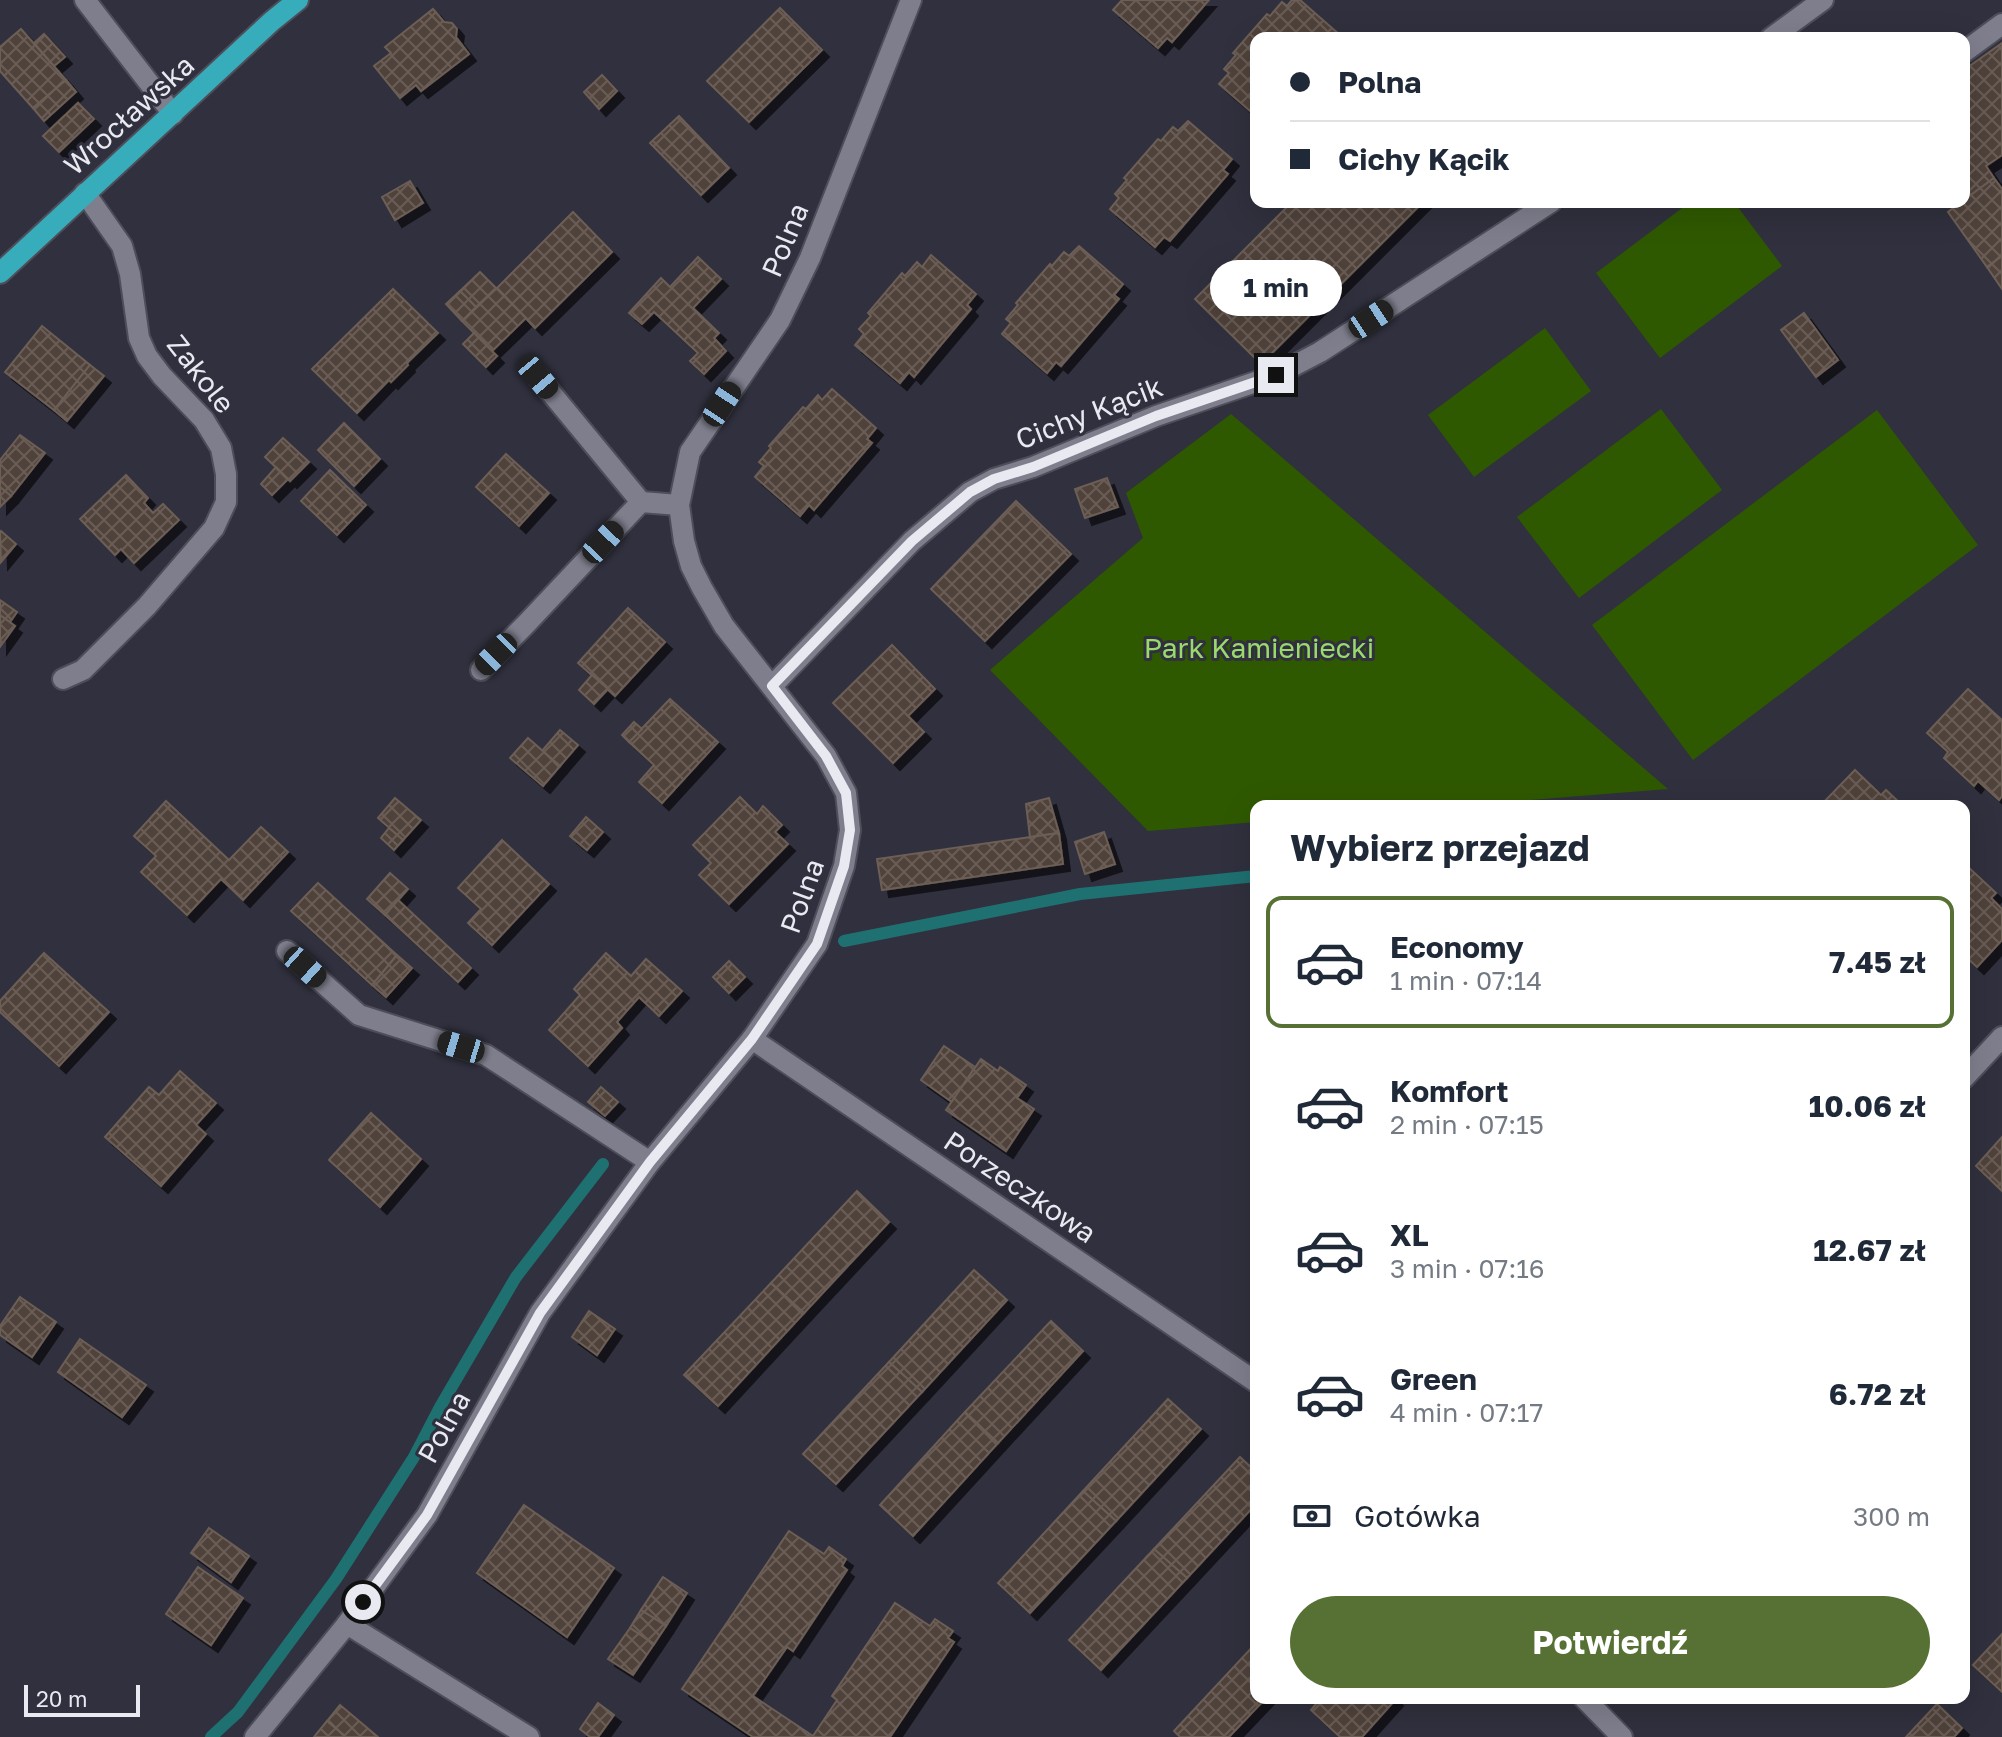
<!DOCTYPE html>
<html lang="pl">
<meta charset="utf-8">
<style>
:root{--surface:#fff;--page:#f6f6f7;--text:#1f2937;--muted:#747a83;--line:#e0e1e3;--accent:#577135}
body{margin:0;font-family:"Golos Text",sans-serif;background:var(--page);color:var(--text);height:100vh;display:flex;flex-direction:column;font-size:30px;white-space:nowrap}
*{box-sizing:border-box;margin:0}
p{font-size:26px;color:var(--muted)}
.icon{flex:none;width:44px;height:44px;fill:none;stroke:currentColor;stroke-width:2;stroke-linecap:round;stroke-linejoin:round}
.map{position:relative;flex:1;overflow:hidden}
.drawer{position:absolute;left:1250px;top:800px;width:720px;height:904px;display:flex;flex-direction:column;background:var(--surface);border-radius:16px;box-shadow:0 8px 32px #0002}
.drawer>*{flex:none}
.banner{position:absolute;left:1250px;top:32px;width:720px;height:176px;border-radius:16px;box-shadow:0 8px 32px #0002;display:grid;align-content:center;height:176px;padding:0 40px;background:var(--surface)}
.scale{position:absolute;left:24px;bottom:20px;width:116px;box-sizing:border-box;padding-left:8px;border:4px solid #e9e9f2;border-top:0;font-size:22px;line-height:28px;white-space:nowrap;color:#e9e9f2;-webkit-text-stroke:6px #30303e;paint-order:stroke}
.end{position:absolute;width:36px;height:36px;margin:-18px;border:10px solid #e9e9f2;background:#111;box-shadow:0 0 0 4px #111}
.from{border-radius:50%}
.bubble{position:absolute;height:56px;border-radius:28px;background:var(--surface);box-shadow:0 8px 32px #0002;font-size:26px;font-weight:700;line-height:56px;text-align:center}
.car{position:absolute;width:24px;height:48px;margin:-24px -12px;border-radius:10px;box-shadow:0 0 6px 2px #0007;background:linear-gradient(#222 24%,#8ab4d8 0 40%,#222 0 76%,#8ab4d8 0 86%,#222 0)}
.banner b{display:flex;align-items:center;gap:28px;height:76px;font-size:30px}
.banner b+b{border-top:2px solid var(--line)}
.banner i{width:20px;height:20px;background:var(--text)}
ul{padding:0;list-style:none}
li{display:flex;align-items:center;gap:24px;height:132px;margin:0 16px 12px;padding:0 24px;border:4px solid transparent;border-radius:16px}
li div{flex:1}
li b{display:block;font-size:30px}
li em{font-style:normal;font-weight:700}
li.active{border-color:var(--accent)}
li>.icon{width:72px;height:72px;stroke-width:1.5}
h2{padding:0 40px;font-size:36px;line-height:96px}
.pay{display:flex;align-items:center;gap:20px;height:88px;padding:0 40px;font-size:30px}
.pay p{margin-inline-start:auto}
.cta{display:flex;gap:16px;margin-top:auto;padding:16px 40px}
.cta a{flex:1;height:92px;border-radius:48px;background:var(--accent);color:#fff;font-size:32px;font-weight:700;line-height:92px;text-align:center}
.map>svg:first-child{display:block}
.green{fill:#2f5900}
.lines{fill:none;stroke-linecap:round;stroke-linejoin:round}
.stream{stroke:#1f7071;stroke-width:12}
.building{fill:url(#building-cross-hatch);stroke:#6c5e55;stroke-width:2;filter:url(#shadow)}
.minor-casing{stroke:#4e4e5a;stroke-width:24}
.major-casing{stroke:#4e4e5a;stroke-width:24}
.minor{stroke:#7e7e8d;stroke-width:20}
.major{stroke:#37adbc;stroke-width:20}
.route{stroke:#e9e9f2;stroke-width:10}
.labels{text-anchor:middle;stroke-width:6;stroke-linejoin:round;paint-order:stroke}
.street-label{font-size:28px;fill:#e9e9f2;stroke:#30303e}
.park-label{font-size:28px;fill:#9ad96c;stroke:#30303e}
</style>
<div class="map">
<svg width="2002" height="1737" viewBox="0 0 2002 1737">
<defs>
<pattern id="building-cross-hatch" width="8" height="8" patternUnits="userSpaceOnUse" patternTransform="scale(2)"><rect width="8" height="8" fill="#50423a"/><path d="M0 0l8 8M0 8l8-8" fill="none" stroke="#695d57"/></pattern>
<filter id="shadow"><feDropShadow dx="7" dy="7" stdDeviation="0" flood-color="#0009"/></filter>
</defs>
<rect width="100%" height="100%" fill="#30303e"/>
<g class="green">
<polygon points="1690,202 1734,202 1782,266 1660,358 1596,273"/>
<polygon points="1545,328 1591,391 1474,477 1428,415"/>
<polygon points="1661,409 1722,490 1579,598 1517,517"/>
<polygon points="1877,410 1978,545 1693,760 1592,625"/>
<polygon points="1231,414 1271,448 1668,789 1453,806 1256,806 1256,822 1148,831 990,670 1143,538 1126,493"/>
</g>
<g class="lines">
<g class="stream">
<polyline points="844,941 1080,894 1256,876"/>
<polyline points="211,1737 238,1712 336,1579 414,1457 440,1407 516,1277 603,1164"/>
</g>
</g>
<g class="building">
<polygon points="1122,0 1209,0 1172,42 1167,38 1158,48 1113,10"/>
<polygon points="1292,0 1300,0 1340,35 1337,38 1256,38 1256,116 1219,84 1229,73 1224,69 1236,55 1233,53 1267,14 1270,16 1282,2 1287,6"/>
<polygon points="780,8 822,50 749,122 707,81"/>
<polygon points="433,9 444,22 452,23 457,29 456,37 469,54 421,91 416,85 400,98 374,66 391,53 385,47"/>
<polygon points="21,29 66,80 33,108 0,71 0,47"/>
<polygon points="44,34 65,57 54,66 34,43"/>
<polygon points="2002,43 2002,155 1986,166 1994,178 1964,200 1964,70"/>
<polygon points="602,75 617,91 599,109 584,92"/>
<polygon points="66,80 76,92 44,121 33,108"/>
<polygon points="78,103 94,119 59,152 43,136"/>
<polygon points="679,116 729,168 701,195 650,143"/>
<polygon points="1188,121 1232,159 1223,170 1228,174 1170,241 1164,237 1155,247 1110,209 1119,198 1115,194 1127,180 1124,178 1158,139 1161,141 1173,127 1178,131"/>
<polygon points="1994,178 2002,189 2002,256 1987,267 1948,212 1961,202 1964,202 1964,200"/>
<polygon points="410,181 423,203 395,220 382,197"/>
<polygon points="1292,202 1423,202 1261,364 1195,299"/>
<polygon points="573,212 612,252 535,328 497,288"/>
<polygon points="1079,246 1123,284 1114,295 1119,299 1061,366 1056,362 1047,373 1002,334 1011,323 1006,319 1018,305 1016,303 1050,264 1052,266 1064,252 1069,256"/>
<polygon points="931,255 976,294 967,305 971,309 914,377 909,372 900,383 855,345 864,334 859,329 871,316 868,313 902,273 905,276 917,262 922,267"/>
<polygon points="2002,256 2002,289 1987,267"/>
<polygon points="698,257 721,279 693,308 719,333 714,338 726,351 704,374 690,361 698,353 654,312 642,324 629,313 661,278 670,287"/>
<polygon points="480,272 496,288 476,307 460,291"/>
<polygon points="497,288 526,318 492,351 462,321"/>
<polygon points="393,289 438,333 407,363 408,365 391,382 389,380 357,413 312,369"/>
<polygon points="460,291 476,307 462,321 446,304"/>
<polygon points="1804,313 1838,360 1816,377 1781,330"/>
<polygon points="42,326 90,365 54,410 5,372"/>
<polygon points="474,333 497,356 486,367 463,344"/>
<polygon points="90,365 104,376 67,421 54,410"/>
<polygon points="832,389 876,428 867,439 872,443 814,510 809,505 800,516 755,477 764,466 759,462 771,448 769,446 803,407 806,409 818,395 822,400"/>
<polygon points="344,423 380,459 354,486 318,450"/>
<polygon points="20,435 45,453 11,496 0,487 0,460"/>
<polygon points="283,438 309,462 290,481 265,457"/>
<polygon points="506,454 549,493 519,526 476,487"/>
<polygon points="276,467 288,479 272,495 261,484"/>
<polygon points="330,470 366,505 337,535 301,501"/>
<polygon points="126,475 148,498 144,503 153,513 163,504 179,520 134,563 121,549 115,555 80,519"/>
<polygon points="1107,478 1118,507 1085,518 1075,489"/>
<polygon points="0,487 11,496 0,507"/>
<polygon points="1016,501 1071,554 985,641 931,589"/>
<polygon points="1,531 16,544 1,562 0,533"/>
<polygon points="0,600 17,612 10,622 0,615"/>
<polygon points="628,608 665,642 615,696 578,663"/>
<polygon points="0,615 15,626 0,647"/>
<polygon points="892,645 935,689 908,716 924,732 893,763 833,703"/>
<polygon points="592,675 608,689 594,704 579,690"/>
<polygon points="1968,689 2002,720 2002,796 1999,800 1978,781 1974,786 1944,758 1948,752 1927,733"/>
<polygon points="670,699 718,742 662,803 639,782 654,765 629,742"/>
<polygon points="634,722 642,729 629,742 622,735"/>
<polygon points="560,730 578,745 560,766 542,751"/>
<polygon points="528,738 560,766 543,786 510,758"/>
<polygon points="1855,770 1881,795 1886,790 1903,806 1820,806"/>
<polygon points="740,797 757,814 763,806 782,825 775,832 788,844 729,904 699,875 711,863 693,845"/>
<polygon points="395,798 421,820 403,840 378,818"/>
<polygon points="1049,798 1059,833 1030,837 1026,804"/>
<polygon points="166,801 229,860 261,827 288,852 243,900 221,879 187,915 141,872 156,856 134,836"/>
<polygon points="586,817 603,832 587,850 570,836"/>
<polygon points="389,828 403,840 394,850 381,838"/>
<polygon points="1104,832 1115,864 1085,874 1075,842"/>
<polygon points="1059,833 1063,864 882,890 877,859"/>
<polygon points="502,840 549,884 492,945 468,923 481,909 458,888"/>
<polygon points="1966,865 1996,893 1991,898 2002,909 2002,940 1977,967 1964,955 1964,866"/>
<polygon points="390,873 408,889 385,915 367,899"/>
<polygon points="318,883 397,955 372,985 291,911"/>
<polygon points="398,900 471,968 458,982 385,915"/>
<polygon points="44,953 109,1012 59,1066 0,1012 0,1001"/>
<polygon points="606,953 631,976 646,959 682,991 659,1016 639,997 617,1022 622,1028 588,1066 549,1030 580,995 574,989"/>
<polygon points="397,955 412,968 386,997 372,985"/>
<polygon points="729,961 745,977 729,993 713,977"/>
<polygon points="944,1046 975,1067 952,1102 921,1080"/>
<polygon points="981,1059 998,1071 1000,1067 1026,1085 1017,1098 1034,1109 1006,1151 946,1110"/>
<polygon points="180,1071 216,1103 196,1125 206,1134 161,1186 105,1137 149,1087 159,1095"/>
<polygon points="601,1087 618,1102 605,1116 588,1102"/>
<polygon points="371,1113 421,1159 380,1207 329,1160"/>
<polygon points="2002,1137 2002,1191 1976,1166"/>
<polygon points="857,1191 889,1222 804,1313 771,1283"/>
<polygon points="974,1270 1007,1300 922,1392 889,1362"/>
<polygon points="771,1283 804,1313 718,1406 684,1375"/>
<polygon points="20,1297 56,1322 32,1357 0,1335 0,1326"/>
<polygon points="589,1311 615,1329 597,1355 572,1337"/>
<polygon points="1051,1321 1083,1351 998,1443 965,1412"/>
<polygon points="80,1339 146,1385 122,1417 58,1372"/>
<polygon points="889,1362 922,1392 836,1484 803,1454"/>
<polygon points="1168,1399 1201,1429 1116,1521 1083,1491"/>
<polygon points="965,1412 998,1443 913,1536 880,1505"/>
<polygon points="1240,1457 1256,1472 1256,1504 1187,1578 1154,1549"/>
<polygon points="1083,1491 1116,1521 1030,1613 998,1583"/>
<polygon points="524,1505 614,1568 567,1637 477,1573"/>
<polygon points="209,1528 249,1556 231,1582 191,1553"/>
<polygon points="789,1531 824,1554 829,1547 846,1559 842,1566 847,1570 793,1651 787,1647 753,1696 813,1736 837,1700 832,1696 895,1603 930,1626 935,1619 953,1631 948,1638 954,1642 890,1737 753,1737 682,1689"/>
<polygon points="1154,1549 1187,1578 1101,1670 1069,1640"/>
<polygon points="198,1567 243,1598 211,1645 166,1614"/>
<polygon points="663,1577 687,1593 666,1626 641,1610"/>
<polygon points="641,1610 666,1626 654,1644 630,1628"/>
<polygon points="630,1628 654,1644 633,1675 608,1659"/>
<polygon points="2002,1634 2002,1692 1973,1665"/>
<polygon points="1256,1643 1256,1698 1266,1698 1229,1737 1180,1737 1174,1731"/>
<polygon points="1321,1698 1395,1698 1396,1699 1362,1737 1340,1737 1311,1710"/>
<polygon points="598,1703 614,1715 598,1737 590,1737 580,1729"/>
<polygon points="1937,1704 1962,1728 1954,1737 1906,1737"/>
<polygon points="340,1705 378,1737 346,1737 327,1721"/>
<polygon points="327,1721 346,1737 314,1737"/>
</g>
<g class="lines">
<defs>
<g id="minor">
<polyline points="85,0 173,114"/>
<polyline points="1771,38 1823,0"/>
<polyline points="1964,52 2002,24"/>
<polyline points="538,377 641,502"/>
<polyline points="481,670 527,623 641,502 679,505"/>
<polyline points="63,679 83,670 147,606 214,528 226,502 226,474 221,448 204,420 162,376 147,356 139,338 130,274 122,246 85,193"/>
<polyline points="772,686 912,541 970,492 994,479 1033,467 1156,416 1276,375 1320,352 1551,202"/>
<polyline points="287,951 359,1015 486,1055 650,1162"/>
<polyline points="752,1039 1256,1382"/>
<polyline points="1964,1078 2002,1037"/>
<polyline points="347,1624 529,1737"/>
<polyline points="1584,1698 1622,1737"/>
<polyline points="255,1737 347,1624 427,1515 540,1313 650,1162 752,1039 817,944 844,866 850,830 846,793 826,756 724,626 702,588 691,566 684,541 679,505 690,452 780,320 810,258 911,0"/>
</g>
<polyline id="major" points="0,273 272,21 298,0"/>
</defs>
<use href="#minor" class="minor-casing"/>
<use href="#major" class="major-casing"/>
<use href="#minor" class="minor"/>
<use href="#major" class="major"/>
</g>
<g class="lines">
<polyline class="route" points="363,1602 427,1515 540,1313 650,1162 752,1039 817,944 844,866 850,830 846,793 826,756 772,686 912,541 970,492 994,479 1033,467 1156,416 1276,375"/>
</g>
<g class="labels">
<g class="street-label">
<text transform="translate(129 115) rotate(-42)" y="10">Wrocławska</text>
<text transform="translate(785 240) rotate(-67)" y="10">Polna</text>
<text transform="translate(201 374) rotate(52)" y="10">Zakole</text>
<text transform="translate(1089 413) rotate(-21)" y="10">Cichy Kącik</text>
<text transform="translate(802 896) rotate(-70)" y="10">Polna</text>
<text transform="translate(1020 1187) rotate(34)" y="10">Porzeczkowa</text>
<text transform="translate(444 1427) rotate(-61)" y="10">Polna</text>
</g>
<g class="park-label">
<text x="1259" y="658">Park Kamieniecki</text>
</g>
</g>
</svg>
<div class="scale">20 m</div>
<i class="end from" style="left:363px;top:1602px"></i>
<i class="end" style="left:1276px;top:375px"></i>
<div class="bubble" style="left:1210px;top:260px;width:132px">1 min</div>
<i class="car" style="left:1371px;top:319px;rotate:57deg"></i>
<i class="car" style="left:538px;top:377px;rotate:140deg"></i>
<i class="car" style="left:722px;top:404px;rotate:33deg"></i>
<i class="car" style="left:603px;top:542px;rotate:43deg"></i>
<i class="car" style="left:496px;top:654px;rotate:225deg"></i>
<i class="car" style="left:305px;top:967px;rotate:132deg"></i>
<i class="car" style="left:461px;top:1047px;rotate:287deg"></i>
<div class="banner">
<b><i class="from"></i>Polna</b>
<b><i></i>Cichy Kącik</b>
</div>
<section class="drawer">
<h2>Wybierz przejazd</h2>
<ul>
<li class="active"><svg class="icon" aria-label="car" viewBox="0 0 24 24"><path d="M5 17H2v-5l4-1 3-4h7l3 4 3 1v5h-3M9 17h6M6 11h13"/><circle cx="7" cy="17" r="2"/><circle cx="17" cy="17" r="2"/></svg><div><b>Economy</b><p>1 min · 07:14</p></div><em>7.45 zł</em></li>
<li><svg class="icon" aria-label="car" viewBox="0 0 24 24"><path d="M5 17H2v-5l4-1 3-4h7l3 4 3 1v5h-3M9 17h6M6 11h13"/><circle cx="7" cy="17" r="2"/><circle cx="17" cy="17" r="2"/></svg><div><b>Komfort</b><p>2 min · 07:15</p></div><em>10.06 zł</em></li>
<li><svg class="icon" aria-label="car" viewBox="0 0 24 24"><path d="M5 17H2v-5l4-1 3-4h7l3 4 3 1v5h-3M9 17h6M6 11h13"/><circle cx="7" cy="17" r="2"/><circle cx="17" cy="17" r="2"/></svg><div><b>XL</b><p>3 min · 07:16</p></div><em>12.67 zł</em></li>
<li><svg class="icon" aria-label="car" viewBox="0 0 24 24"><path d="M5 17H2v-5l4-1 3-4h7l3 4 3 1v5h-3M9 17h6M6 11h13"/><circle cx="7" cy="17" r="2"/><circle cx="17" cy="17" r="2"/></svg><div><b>Green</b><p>4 min · 07:17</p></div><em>6.72 zł</em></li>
</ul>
<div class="pay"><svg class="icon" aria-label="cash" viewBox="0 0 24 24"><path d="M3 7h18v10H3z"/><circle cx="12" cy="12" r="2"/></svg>Gotówka<p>300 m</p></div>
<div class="cta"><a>Potwierdź</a></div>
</section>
</div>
